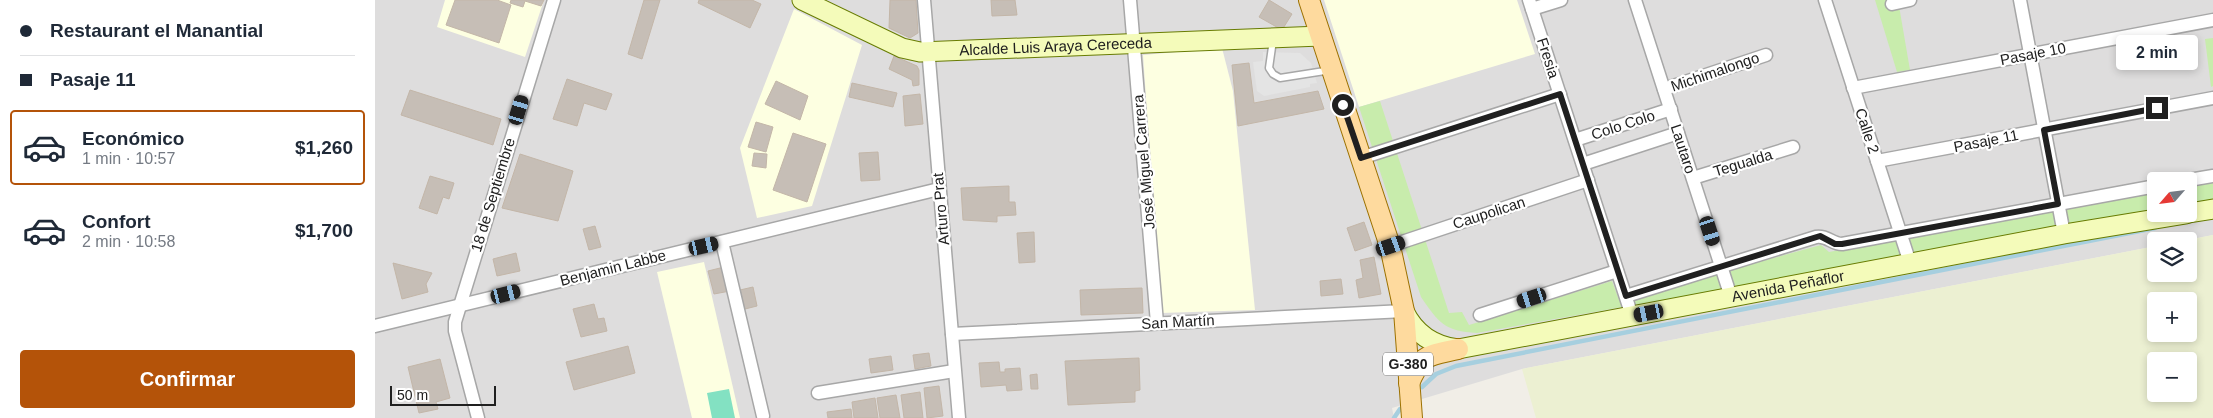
<!DOCTYPE html>
<html lang="es">
<meta charset="utf-8">
<style>
:root{--surface:#fff;--page:#f6f6f7;--text:#1f2937;--muted:#747a83;--line:#e0e1e3;--accent:#b45309}
body{margin:0;font-family:Helvetica,sans-serif;background:var(--page);color:var(--text);height:100vh;display:flex;flex-direction:column;font-size:19px;white-space:nowrap}
*{box-sizing:border-box;margin:0}
p{font-size:16px;color:var(--muted)}
.icon{flex:none;width:28px;height:28px;fill:none;stroke:currentColor;stroke-width:2;stroke-linecap:round;stroke-linejoin:round}
.map{position:relative;flex:1;overflow:hidden}
.details{display:flex;flex-direction:column;background:var(--surface);width:375px}
.details>*{flex:none}
.banner{display:grid;align-content:center;height:110px;padding:0 20px;background:var(--surface)}
.needle{width:32px;rotate:242deg}
.fabs{position:absolute;left:1772px;top:172px;display:grid;gap:10px}
.fabs a{display:grid;place-items:center;width:50px;height:50px;border-radius:5px;background:var(--surface);box-shadow:0 2px 8px #0003;font-size:25px}
.scale{position:absolute;left:15px;bottom:12px;width:106px;box-sizing:border-box;padding-left:5px;border:2px solid #202020;border-top:0;font-size:14px;line-height:18px;white-space:nowrap;color:#202020;-webkit-text-stroke:4px #fff;paint-order:stroke}
.end{position:absolute;width:22px;height:22px;margin:-11px;border:6px solid #202020;background:#fff;box-shadow:0 0 0 2px #fff}
.from{border-radius:50%}
.bubble{position:absolute;height:35px;border-radius:5px;background:var(--surface);box-shadow:0 2px 8px #0003;font-size:16px;font-weight:700;line-height:35px;text-align:center}
.car{position:absolute;width:15px;height:30px;margin:-15px -8px;border-radius:6px;box-shadow:0 0 4px 1px #0007;background:linear-gradient(#222 24%,#8ab4d8 0 40%,#222 0 76%,#8ab4d8 0 86%,#222 0)}
.banner b{display:flex;align-items:center;gap:18px;height:48px;font-size:19px}
.banner b+b{border-top:1px solid var(--line)}
.banner i{width:12px;height:12px;background:var(--text)}
ul{padding:0;list-style:none}
li{display:flex;align-items:center;gap:15px;height:75px;margin:0 10px 8px;padding:0 10px;border:2px solid transparent;border-radius:5px}
li div{flex:1}
li b{display:block;font-size:19px}
li em{font-style:normal;font-weight:700}
li.selected{border-color:var(--accent)}
li>.icon{width:45px;height:45px;stroke-width:1.5}
.primary-button{display:flex;gap:10px;margin-top:auto;padding:10px 20px}
.primary-button a{flex:1;height:58px;border-radius:5px;background:var(--accent);color:#fff;font-size:20px;font-weight:700;line-height:58px;text-align:center}
main{display:flex;flex:1;min-height:0}
.map>svg:first-child{display:block}
.residential{fill:#dedddd;fill-rule:evenodd}
.education{fill:#fdffe1}
.farmland{fill:#ecf0d2;fill-rule:evenodd}
.grass{fill:#c8ecac}
.pitch{fill:#83e1c2}
.parking{fill:#e4e4e4}
.lines{fill:none;stroke-linecap:round;stroke-linejoin:round}
.stream{stroke:#a6cfdf;stroke-width:4.5}
.building{fill:#c6beb6;stroke:#c3b6a8}
.service-casing{stroke:#a7a7a7;stroke-width:9}
.minor-casing{stroke:#a7a7a7;stroke-width:15}
.secondary-casing{stroke:#687c02;stroke-width:21}
.primary-casing{stroke:#9c7100;stroke-width:22}
.service{stroke:#fff;stroke-width:6}
.minor{stroke:#fff;stroke-width:12}
.secondary{stroke:#f4fbba;stroke-width:19}
.primary{stroke:#feda9e;stroke-width:20}
.route{stroke:#202020;stroke-width:6}
.labels{text-anchor:middle;stroke-width:4.5;stroke-linejoin:round;paint-order:stroke}
.shield{fill:#fff;stroke:#636363;stroke-width:1}
.shield-label{font-size:14px;font-weight:bold;fill:#202020}
.street-label{font-size:15px;fill:#202020;stroke:#fff}
</style>
<main>
<section class="details">
<div class="banner">
<b><i class="from"></i>Restaurant el Manantial</b>
<b><i></i>Pasaje 11</b>
</div>
<ul>
<li class="selected"><svg class="icon" aria-label="car" viewBox="0 0 24 24"><path d="M5 17H2v-5l4-1 3-4h7l3 4 3 1v5h-3M9 17h6M6 11h13"/><circle cx="7" cy="17" r="2"/><circle cx="17" cy="17" r="2"/></svg><div><b>Económico</b><p>1 min · 10:57</p></div><em>$1,260</em></li>
<li><svg class="icon" aria-label="car" viewBox="0 0 24 24"><path d="M5 17H2v-5l4-1 3-4h7l3 4 3 1v5h-3M9 17h6M6 11h13"/><circle cx="7" cy="17" r="2"/><circle cx="17" cy="17" r="2"/></svg><div><b>Confort</b><p>2 min · 10:58</p></div><em>$1,700</em></li>
</ul>
<div class="primary-button"><a>Confirmar</a></div>
</section>
<div class="map">
<svg width="1838" height="418" viewBox="0 0 1838 418">
<rect width="100%" height="100%" fill="#f1eee7"/>
<path class="residential" d="M0,0H1838V235L1807,241H1781V246L1147,369L1017,408L1019,418H0ZM1781,181H1814V214H1781Z"/>
<g class="education">
<polygon points="70,0 169,0 150,57 62,27"/>
<polygon points="949,0 1142,0 1160,54 984,107"/>
<polygon points="419,9 487,45 437,206 382,218 365,148"/>
<polygon points="847,48 858,91 880,310 786,313 768,55"/>
<polygon points="329,262 365,418 317,418 282,272"/>
</g>
<path class="farmland" d="M1838,235V418H1161L1147,369L1781,246V274H1814V241H1807ZM1781,301H1814V334H1781ZM1781,361H1814V394H1781Z"/>
<g class="grass">
<polygon points="1500,0 1523,0 1535,70 1522,72"/>
<polygon points="1838,38 1838,86 1836,87 1830,39"/>
<path d="M1005,101L1074,313L1087,312L1094,325L1237,281L1244,300L1446,245L1454,252L1781,190V212L1102,333C1069,331 1064,323 1046,297L984,107Z"/>
<polygon points="1838,179 1838,201 1814,206 1814,184"/>
</g>
<polygon class="pitch" points="354,389 360,418 337,418 332,393"/>
<polygon class="parking" points="888,52 925,53 936,63 942,83 935,84 935,87 889,96 882,91 878,62 888,61"/>
<g class="lines">
<g class="stream">
<polyline points="1047,387 1061,374 1081,366 1780,228"/>
<polyline points="1019,418 1025,409"/>
</g>
</g>
<g class="building">
<polygon points="80,0 122,0 136,5 124,43 71,25"/>
<polygon points="136,0 169,0 166,6 150,1 148,7 135,3"/>
<polygon points="269,0 285,0 267,59 253,54"/>
<polygon points="324,0 377,0 386,4 375,28 323,3"/>
<polygon points="515,0 541,0 543,33 535,38 514,28"/>
<polygon points="616,0 640,0 642,15 617,16"/>
<polygon points="894,0 917,14 907,30 884,17"/>
<polygon points="519,56 542,66 544,70 544,85 538,86 537,80 514,69"/>
<polygon points="874,63 879,103 943,91 949,109 863,126 857,65"/>
<polygon points="192,79 237,94 231,110 209,103 202,126 178,119"/>
<polygon points="401,81 433,96 425,120 390,104"/>
<polygon points="477,83 522,93 518,107 474,97"/>
<polygon points="35,90 126,119 118,145 26,115"/>
<polygon points="545,94 548,124 530,126 528,96"/>
<polygon points="381,122 398,127 391,152 373,147"/>
<polygon points="418,133 451,144 432,202 398,190"/>
<polygon points="503,152 505,180 486,181 484,153"/>
<polygon points="379,153 392,154 391,168 377,166"/>
<polygon points="145,154 198,171 183,221 127,208"/>
<polygon points="55,176 79,183 74,199 68,197 62,214 44,208"/>
<polygon points="634,186 634,202 640,202 641,215 622,216 622,222 588,220 586,188"/>
<polygon points="989,222 997,245 980,251 972,228"/>
<polygon points="220,226 226,247 214,250 208,229"/>
<polygon points="659,232 660,262 644,263 642,233"/>
<polygon points="141,253 145,271 122,276 118,259"/>
<polygon points="999,257 1006,294 984,298 981,280 988,278 985,260"/>
<polygon points="18,263 57,273 51,284 53,292 27,299"/>
<polygon points="349,267 355,291 339,294 333,271"/>
<polygon points="966,279 968,294 946,296 945,281"/>
<polygon points="378,287 382,306 370,309 365,290"/>
<polygon points="767,288 768,313 706,315 705,290"/>
<polygon points="219,304 223,319 229,318 232,331 206,337 198,309"/>
<polygon points="253,346 260,373 199,390 191,362"/>
<polygon points="554,353 556,366 540,369 538,355"/>
<polygon points="516,356 518,370 496,373 494,359"/>
<polygon points="764,358 765,390 760,391 760,402 693,405 690,361"/>
<polygon points="65,359 75,398 61,402 63,409 44,413 33,367"/>
<polygon points="624,362 625,372 630,372 630,369 645,368 647,390 632,391 631,385 606,387 604,363"/>
<polygon points="662,374 663,389 656,389 655,375"/>
<polygon points="564,386 568,416 552,418 549,388"/>
<polygon points="545,392 548,418 529,418 526,395"/>
<polygon points="521,395 525,418 505,418 502,398"/>
<polygon points="500,398 503,418 479,418 477,402"/>
<polygon points="476,409 477,418 453,418 452,412"/>
</g>
<g class="lines">
<defs>
<polyline id="service" points="898,40 894,68 898,74 905,78 956,70"/>
<g id="minor">
<polyline points="549,0 584,418"/>
<polyline points="755,0 782,323"/>
<polyline points="1154,0 1257,316"/>
<polyline points="1260,0 1356,297"/>
<polyline points="1450,0 1535,263"/>
<polyline points="1645,0 1689,234"/>
<polyline points="1517,4 1535,0"/>
<polyline points="1157,9 1186,0"/>
<polyline points="1478,88 1838,20"/>
<polyline points="1289,89 1391,55"/>
<polyline points="1200,140 1296,109"/>
<polyline points="986,158 1185,94"/>
<polyline points="1502,161 1838,98"/>
<polyline points="1208,164 1303,133"/>
<polyline points="1318,178 1418,147"/>
<polyline points="1808,181 1838,176"/>
<polyline points="347,242 388,416"/>
<polyline points="1015,246 1213,180"/>
<path d="M1251,296L1441,237C1452,235 1457,244 1467,244L1781,186"/>
<polyline points="1105,315 1242,271"/>
<polyline points="0,326 564,189"/>
<polyline points="577,334 1029,311"/>
<polyline points="443,393 579,371"/>
<polyline points="103,418 80,331 80,322 179,0"/>
</g>
<g id="secondary">
<path id="s1" d="M427,0L527,48L545,52L946,36"/>
<polyline points="1814,213 1838,209"/>
<path id="s2" d="M1029,311C1040,334 1058,346 1083,349L1689,234L1811,214"/>
</g>
<g id="primary">
<polyline points="934,0 1015,246 1029,311 1037,418"/>
<path d="M1034,383C1047,353 1053,356 1083,349"/>
</g>
</defs>
<use href="#service" class="service-casing"/>
<use href="#minor" class="minor-casing"/>
<use href="#secondary" class="secondary-casing"/>
<use href="#primary" class="primary-casing"/>
<use href="#service" class="service"/>
<use href="#minor" class="minor"/>
<use href="#secondary" class="secondary"/>
<use href="#primary" class="primary"/>
</g>
<g class="lines">
<polyline class="route" points="968,105 986,158 1185,94 1251,296 1445,236 1460,244 1467,244 1683,204 1669,130 1782,108"/>
</g>
<g class="labels">
<rect class="shield" x="1008" y="352.5" width="50" height="23" rx="4"/>
<g class="shield-label">
<text x="1033" y="369">G-380</text>
</g>
<g class="street-label">
<text dy="5" stroke="none"><textPath href="#s1" startOffset="265">Alcalde Luis Araya Cereceda</textPath></text>
<text transform="translate(1658 54) rotate(-11)" y="5">Pasaje 10</text>
<text transform="translate(1173 58) rotate(72)" y="5">Fresia</text>
<text transform="translate(1340 72) rotate(-19)" y="5">Michimalongo</text>
<text transform="translate(1248 125) rotate(-18)" y="5">Colo Colo</text>
<text transform="translate(1492 131) rotate(72)" y="5">Calle 2</text>
<text transform="translate(1611 141) rotate(-11)" y="5">Pasaje 11</text>
<text transform="translate(1308 149) rotate(72)" y="5">Lautaro</text>
<text transform="translate(769 162) rotate(-95)" y="5">José Miguel Carrera</text>
<text transform="translate(1368 163) rotate(-17)" y="5">Tegualda</text>
<text transform="translate(118 195) rotate(-73)" y="5">18 de Septiembre</text>
<text transform="translate(566 209) rotate(-95)" y="5">Arturo Prat</text>
<text transform="translate(1114 213) rotate(-18)" y="5">Caupolican</text>
<text transform="translate(238 268) rotate(-14)" y="5">Benjamin Labbe</text>
<text dy="5" stroke="none"><textPath href="#s2" startOffset="405">Avenida Peñaflor</textPath></text>
<text transform="translate(803 322) rotate(-3)" y="5">San Martín</text>
</g>
</g>
</svg>
<div class="fabs">
<a><svg class="needle" viewBox="-14 -14 28 28"><path d="M0-13l5 13h-10z" fill="#e53935"/><path d="M0 13l5-13h-10z" fill="#747a83"/></svg></a>
<a><svg class="icon" aria-label="layers" viewBox="0 0 24 24"><path d="M12 4l9 5-9 5-9-5zM3 14l9 5 9-5"/></svg></a>
<a>+</a>
<a>−</a>
</div>
<div class="scale">50 m</div>
<i class="end from" style="left:968px;top:105px"></i>
<i class="end" style="left:1782px;top:108px"></i>
<div class="bubble" style="left:1741px;top:35px;width:82px">2 min</div>
<i class="car" style="left:144px;top:110px;rotate:17deg"></i>
<i class="car" style="left:1335px;top:231px;rotate:162deg"></i>
<i class="car" style="left:329px;top:246px;rotate:77deg"></i>
<i class="car" style="left:1016px;top:246px;rotate:71deg"></i>
<i class="car" style="left:131px;top:294px;rotate:76deg"></i>
<i class="car" style="left:1157px;top:298px;rotate:252deg"></i>
<i class="car" style="left:1274px;top:313px;rotate:259deg"></i>
</div>
</main>
